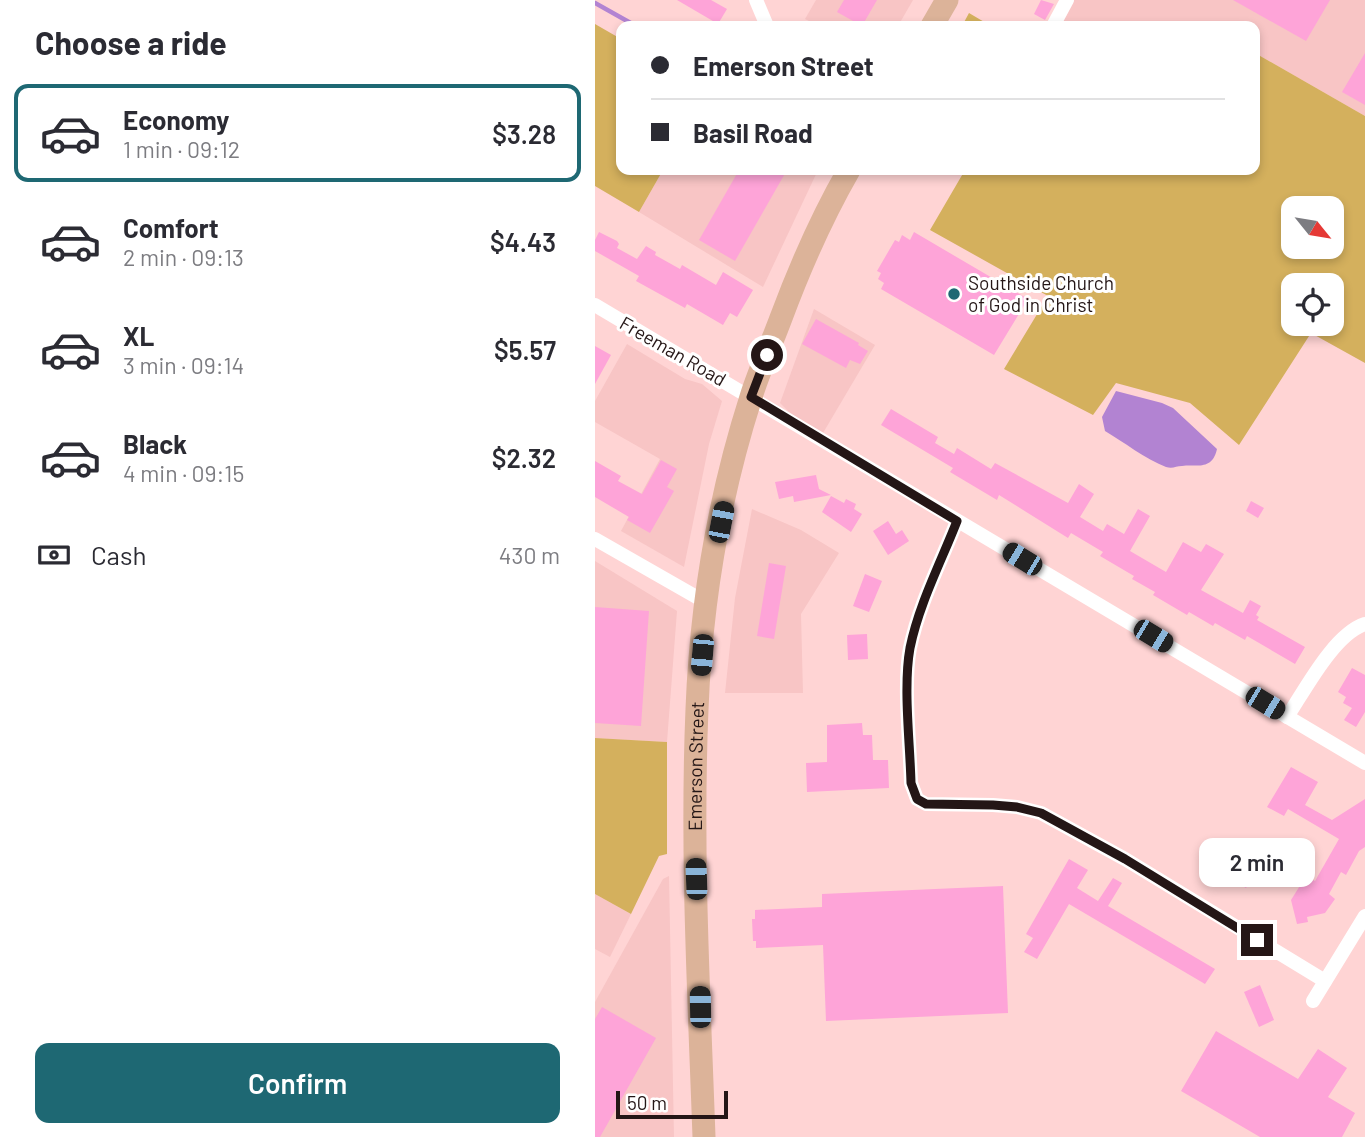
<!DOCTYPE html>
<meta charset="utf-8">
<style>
:root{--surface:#fff;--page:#f7f7f7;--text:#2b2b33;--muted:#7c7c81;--line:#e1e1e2;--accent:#1e6873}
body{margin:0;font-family:Barlow,sans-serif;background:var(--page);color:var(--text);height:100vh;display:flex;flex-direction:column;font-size:26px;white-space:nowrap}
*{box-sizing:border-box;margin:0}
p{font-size:23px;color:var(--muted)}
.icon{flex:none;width:38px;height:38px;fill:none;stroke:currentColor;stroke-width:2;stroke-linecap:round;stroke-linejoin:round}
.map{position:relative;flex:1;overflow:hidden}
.details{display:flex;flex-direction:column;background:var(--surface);width:595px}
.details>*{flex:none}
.guide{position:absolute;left:21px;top:21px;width:644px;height:154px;border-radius:14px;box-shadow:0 4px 10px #0003;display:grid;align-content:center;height:154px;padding:0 35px;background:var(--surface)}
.needle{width:46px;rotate:120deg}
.controls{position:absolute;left:686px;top:196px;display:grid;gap:14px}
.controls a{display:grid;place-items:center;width:63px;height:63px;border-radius:14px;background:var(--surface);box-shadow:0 4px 10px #0003;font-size:35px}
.scale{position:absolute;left:21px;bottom:18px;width:112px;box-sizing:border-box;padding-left:7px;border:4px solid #241616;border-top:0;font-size:19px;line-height:24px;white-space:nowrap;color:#241616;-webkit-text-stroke:5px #fff;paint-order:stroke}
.end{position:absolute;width:32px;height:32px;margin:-16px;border:9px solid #241616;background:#fff;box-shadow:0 0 0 4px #fff}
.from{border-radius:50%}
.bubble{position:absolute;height:49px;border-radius:14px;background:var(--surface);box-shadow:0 4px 10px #0003;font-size:23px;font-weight:600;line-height:49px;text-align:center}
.car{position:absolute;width:21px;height:42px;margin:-21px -10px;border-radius:9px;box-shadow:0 0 5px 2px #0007;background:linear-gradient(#222 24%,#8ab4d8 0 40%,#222 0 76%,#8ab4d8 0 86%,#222 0)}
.guide b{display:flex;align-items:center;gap:24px;height:66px;font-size:26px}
.guide b+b{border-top:2px solid var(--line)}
.guide i{width:18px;height:18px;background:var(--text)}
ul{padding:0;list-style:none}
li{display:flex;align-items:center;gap:21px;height:98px;margin:0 14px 10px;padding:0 21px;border:4px solid transparent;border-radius:14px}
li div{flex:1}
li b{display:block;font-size:26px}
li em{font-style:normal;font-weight:600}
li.on{border-color:var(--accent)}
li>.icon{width:63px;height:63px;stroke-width:1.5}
h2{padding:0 35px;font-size:32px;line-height:84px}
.pay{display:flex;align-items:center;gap:18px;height:77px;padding:0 35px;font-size:26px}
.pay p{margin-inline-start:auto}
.cta{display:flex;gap:14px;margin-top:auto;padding:14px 35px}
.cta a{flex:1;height:80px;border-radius:14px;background:var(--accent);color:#fff;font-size:28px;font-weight:600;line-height:80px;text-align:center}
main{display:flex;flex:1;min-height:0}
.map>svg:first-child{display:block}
.built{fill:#f8c5c5}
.green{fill:#d4b05d;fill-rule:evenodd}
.water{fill:#b283d2}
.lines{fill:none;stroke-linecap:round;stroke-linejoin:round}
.stream{stroke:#b283d2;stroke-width:4.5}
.building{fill:#fea4d8}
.minor{stroke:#fff;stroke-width:14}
.primary{stroke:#dcb399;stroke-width:23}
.route{stroke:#241616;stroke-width:9}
.poi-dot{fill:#1e6873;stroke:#fff;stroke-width:2.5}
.labels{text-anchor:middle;stroke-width:6;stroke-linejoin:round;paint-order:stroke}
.poi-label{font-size:19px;fill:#241616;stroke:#fff;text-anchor:start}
.street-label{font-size:19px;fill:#241616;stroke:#fff}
</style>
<main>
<section class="details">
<h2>Choose a ride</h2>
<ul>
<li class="on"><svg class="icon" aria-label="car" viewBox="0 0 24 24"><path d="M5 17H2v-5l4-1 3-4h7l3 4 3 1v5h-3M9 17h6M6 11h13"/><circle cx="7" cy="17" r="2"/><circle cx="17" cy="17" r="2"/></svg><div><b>Economy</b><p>1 min · 09:12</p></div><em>$3.28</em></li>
<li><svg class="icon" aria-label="car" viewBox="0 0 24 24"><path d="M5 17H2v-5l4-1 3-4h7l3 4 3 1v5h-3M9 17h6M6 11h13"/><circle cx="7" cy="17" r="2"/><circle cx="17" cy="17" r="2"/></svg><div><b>Comfort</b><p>2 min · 09:13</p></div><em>$4.43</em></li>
<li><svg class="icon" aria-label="car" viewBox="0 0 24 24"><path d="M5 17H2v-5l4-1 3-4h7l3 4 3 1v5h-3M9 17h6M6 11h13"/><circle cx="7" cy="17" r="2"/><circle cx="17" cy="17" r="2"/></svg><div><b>XL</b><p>3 min · 09:14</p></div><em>$5.57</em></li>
<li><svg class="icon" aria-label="car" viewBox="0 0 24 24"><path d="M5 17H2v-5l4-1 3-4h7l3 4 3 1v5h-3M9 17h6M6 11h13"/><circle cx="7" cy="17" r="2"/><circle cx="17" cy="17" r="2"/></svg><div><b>Black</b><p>4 min · 09:15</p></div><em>$2.32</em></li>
</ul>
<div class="pay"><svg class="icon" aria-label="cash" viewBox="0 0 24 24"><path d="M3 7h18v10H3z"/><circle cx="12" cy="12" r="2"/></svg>Cash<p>430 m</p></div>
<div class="cta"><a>Confirm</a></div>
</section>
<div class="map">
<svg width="770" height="1137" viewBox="0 0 770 1137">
<rect width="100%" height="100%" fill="#ffd4d4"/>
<g class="built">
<polygon points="221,0 318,0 303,26 224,26 210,19"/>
<polygon points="479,0 770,0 770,116 660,53 660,26 465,26"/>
<polygon points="68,170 223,170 168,287 44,212"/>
<polygon points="219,309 280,345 228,433 197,415 185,403"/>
<polygon points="32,344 90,379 107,384 127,401 114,444 89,567 26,531 65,459 0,422 0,401"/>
<polygon points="157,509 206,530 244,553 206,614 208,693 130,693 140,598"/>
<polygon points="0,561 82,611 72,742 0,738"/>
<polygon points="74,876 79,1137 0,1137 0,1002 68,879"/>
<polygon points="0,894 36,914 15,957 0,949"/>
</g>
<g class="green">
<polygon points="374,13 396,26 367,26"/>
<polygon points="0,24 26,39 26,170 68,170 44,212 0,186"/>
<path d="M660,53L770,116V363L716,333L644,445L595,403L521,383L498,415L409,369L453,296L335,230L370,170H660ZM698,208H737V247H698ZM698,285H737V324H698Z"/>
<polygon points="0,738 72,742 72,854 64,856 36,914 0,894"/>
</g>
<path class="water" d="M521,391L567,403L578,408L622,449C617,471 602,464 587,466C581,466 578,469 571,467C550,459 529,442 510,431L507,417Z"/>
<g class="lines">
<polyline class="stream" points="0,3 41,26"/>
</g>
<g class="building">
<polygon points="82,0 116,0 132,9 123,24"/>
<polygon points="249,0 282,0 267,26 242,12"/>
<polygon points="446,0 459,4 450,20 439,14"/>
<polygon points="638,0 735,0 711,41"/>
<polygon points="770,53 770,105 747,92"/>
<polygon points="144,170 192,170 140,261 104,240"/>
<polygon points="4,232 22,241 24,244 22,248 42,259 51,246 61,252 60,255 85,269 87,265 121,285 128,272 158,290 142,317 135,313 128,325 92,304 90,308 41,281 44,276 0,251 0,240"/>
<polygon points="319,232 433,299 399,355 286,289 289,283 283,279 286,273 282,271 300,240 304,242 307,235 315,240"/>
<polygon points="221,319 264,343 263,345 273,351 265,364 255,360 251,368 207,344"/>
<polygon points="0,346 16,355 0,384"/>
<polygon points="296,409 343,437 340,443 359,454 362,448 396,469 400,463 473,503 484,484 499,494 485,517 508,531 512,524 529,534 543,509 555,516 535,551 571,572 588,542 606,552 611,544 629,554 606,590 648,613 655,600 666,606 661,615 664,617 662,620 710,647 700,664 652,636 650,640 620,623 618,626 594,612 592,615 558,595 560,592 537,579 539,576 505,556 508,552 476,533 473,538 404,495 402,500 355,472 358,468 286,425"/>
<polygon points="66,460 82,469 72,487 79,491 55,533 32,520 34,517 0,497 0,461 26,476 23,481 47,494"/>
<polygon points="221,475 224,489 236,495 199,502 198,496 184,499 180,482"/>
<polygon points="236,496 249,503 251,499 261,504 259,509 267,514 256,532 227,512"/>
<polygon points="656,501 669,508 663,518 651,511"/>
<polygon points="293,521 301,534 307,530 314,541 293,555 278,531"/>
<polygon points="174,563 191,566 179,639 162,636"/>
<polygon points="270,574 287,581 274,612 258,606"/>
<polygon points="0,607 54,611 46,726 0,723"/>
<polygon points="272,634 273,659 253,660 252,635"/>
<polygon points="757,668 770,675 770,712 761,727 749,720 757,708 748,703 751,697 743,692"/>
<polygon points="267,723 268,735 277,735 278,760 293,760 294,788 212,792 211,763 232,762 232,725"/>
<polygon points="696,767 723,782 710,805 737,820 770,799 770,847 764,851 751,875 746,872 734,894 740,899 730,913 712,917 713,922 702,924 696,900 711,876 720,881 744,839 693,809 689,816 672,807"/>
<polygon points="474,859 493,870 482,888 503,901 518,878 527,883 513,906 620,969 610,984 474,904 442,959 429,952 438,938 431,934"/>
<polygon points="643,862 661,872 651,888 633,878"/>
<polygon points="408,886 413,1013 231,1021 228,945 161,948 161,941 158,941 157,919 160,919 160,910 227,907 227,894"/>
<polygon points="665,985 679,1020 664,1027 649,992"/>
<polygon points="7,1007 61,1038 5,1137 0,1137 0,1019"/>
<polygon points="621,1031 703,1079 723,1049 752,1068 733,1097 760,1113 747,1137 665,1137 586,1091"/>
</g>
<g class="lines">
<g class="minor">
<polyline points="161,0 172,26"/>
<polyline points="458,26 472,0"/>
<polyline points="0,305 770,763"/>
<path d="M362,521C346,562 324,604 315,648C308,685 315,743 316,783L322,799L331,804L398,805L422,807L446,813L530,859L730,981"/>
<polyline points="0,539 112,603"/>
<path d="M692,717C710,690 739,634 770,624"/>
<polyline points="718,1001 770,916"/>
</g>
<g class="primary">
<polyline points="337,26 352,0"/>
<path id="s1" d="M109,1137C104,995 96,852 102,709C106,605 124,497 156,397C164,371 176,345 186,318C205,267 227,217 254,170"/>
</g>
</g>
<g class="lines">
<path class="route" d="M172,355L156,397L362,521C346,562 324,604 315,648C308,687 315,742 316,783L322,799L331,804L398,805L422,807L446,813L530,859L662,940"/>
</g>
<circle class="poi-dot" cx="359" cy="294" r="7"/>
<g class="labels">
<g class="poi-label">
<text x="373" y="290">Southside Church<tspan x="373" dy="22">of God in Christ</tspan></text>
</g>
<g class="street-label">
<text transform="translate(78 351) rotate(30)" y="7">Freeman Road</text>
<text dy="7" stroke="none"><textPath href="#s1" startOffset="371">Emerson Street</textPath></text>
</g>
</g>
</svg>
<div class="controls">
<a><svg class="needle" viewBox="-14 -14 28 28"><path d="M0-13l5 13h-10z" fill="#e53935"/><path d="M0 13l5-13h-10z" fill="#7c7c81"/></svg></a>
<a><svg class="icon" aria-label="locate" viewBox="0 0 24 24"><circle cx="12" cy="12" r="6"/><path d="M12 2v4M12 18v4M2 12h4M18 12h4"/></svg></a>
</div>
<div class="scale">50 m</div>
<i class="end from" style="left:172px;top:355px"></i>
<i class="end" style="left:662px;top:940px"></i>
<div class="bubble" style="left:604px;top:838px;width:116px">2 min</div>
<i class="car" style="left:126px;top:522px;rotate:11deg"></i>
<i class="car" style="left:427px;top:559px;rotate:301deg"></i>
<i class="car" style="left:558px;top:636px;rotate:121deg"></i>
<i class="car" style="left:107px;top:655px;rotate:185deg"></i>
<i class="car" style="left:670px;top:703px;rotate:121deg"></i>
<i class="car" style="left:101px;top:879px;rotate:358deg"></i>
<i class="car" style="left:105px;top:1007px;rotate:359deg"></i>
<div class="guide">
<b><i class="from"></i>Emerson Street</b>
<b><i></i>Basil Road</b>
</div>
</div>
</main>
